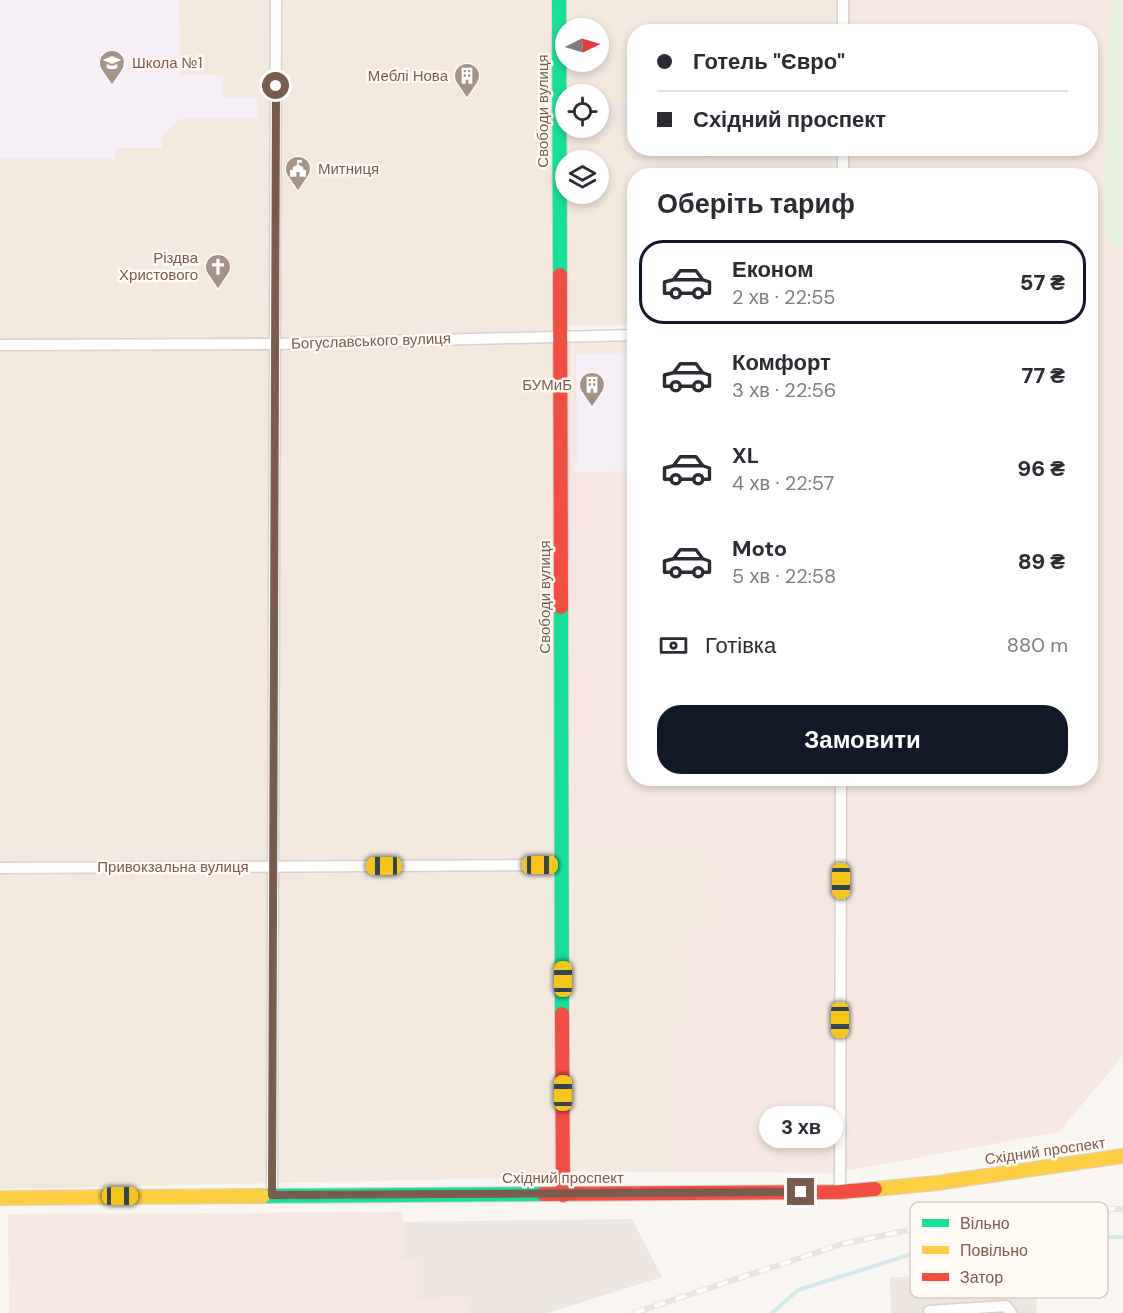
<!DOCTYPE html>
<html lang="uk">
<meta charset="utf-8">
<style>
:root{--surface:#fff;--page:#f2f2f3;--text:#2b2b33;--muted:#7c7c81;--line:#e1e1e2;--accent:#111827}
body{margin:0;font-family:"DM Sans",sans-serif;background:var(--page);color:var(--text);height:100vh;display:flex;flex-direction:column;font-size:22px;white-space:nowrap}
*{box-sizing:border-box;margin:0}
p{font-size:20px;color:var(--muted)}
.icon{flex:none;width:33px;height:33px;fill:none;stroke:currentColor;stroke-width:2;stroke-linecap:round;stroke-linejoin:round}
.map{position:relative;flex:1;overflow:hidden}
.details{position:absolute;left:627px;top:168px;width:471px;height:618px;display:flex;flex-direction:column;background:var(--surface);border-radius:24px;box-shadow:0 3px 9px #0003}
.details>*{flex:none}
.hud{position:absolute;left:627px;top:24px;width:471px;height:132px;border-radius:24px;box-shadow:0 3px 9px #0003;display:grid;align-content:center;height:132px;padding:0 30px;background:var(--surface)}
.needle{width:39px;rotate:85deg}
.tools{position:absolute;left:555px;top:18px;display:grid;gap:12px}
.tools a{display:grid;place-items:center;width:54px;height:54px;border-radius:50%;background:var(--surface);box-shadow:0 3px 9px #0003;font-size:30px}
.end{position:absolute;width:27px;height:27px;margin:-14px;border:8px solid #7a5c4d;background:#fff;box-shadow:0 0 0 3px #fff}
.from{border-radius:50%}
.bubble{position:absolute;height:42px;border-radius:21px;background:var(--surface);box-shadow:0 3px 9px #0003;font-size:20px;font-weight:800;line-height:42px;text-align:center}
.car{position:absolute;width:18px;height:36px;margin:-18px -9px;border-radius:8px;box-shadow:0 0 4px 2px #0007;background:linear-gradient(#f5c518 24%,#345 0 40%,#f5c518 0 76%,#345 0 86%,#f5c518 0)}
.hud b{display:flex;align-items:center;gap:21px;height:57px;font-size:22px}
.hud b+b{border-top:2px solid var(--line)}
.hud i{width:15px;height:15px;background:var(--text)}
ul{padding:0;list-style:none}
li{display:flex;align-items:center;gap:18px;height:84px;margin:0 12px 9px;padding:0 18px;border:3px solid transparent;border-radius:24px}
li div{flex:1}
li b{display:block;font-size:22px}
li em{font-style:normal;font-weight:800}
li.current{border-color:var(--accent)}
li>.icon{width:54px;height:54px;stroke-width:1.5}
h2{padding:0 30px;font-size:27px;line-height:72px}
.pay{display:flex;align-items:center;gap:15px;height:66px;padding:0 30px;font-size:22px}
.pay p{margin-inline-start:auto}
.cta{display:flex;gap:12px;margin-top:auto;padding:12px 30px}
.cta a{flex:1;height:69px;border-radius:24px;background:var(--accent);color:#fff;font-size:24px;font-weight:800;line-height:69px;text-align:center}
.map>svg:first-child{display:block}
.residential{fill:#f2e8de;fill-rule:evenodd}
.commercial{fill:#f6e8e1}
.industrial{fill:#ede5e0}
.education{fill:#f6eef6}
.green{fill:#e7f0db}
.lines{fill:none;stroke-linecap:round;stroke-linejoin:round}
.stream{stroke:#d0e8ea;stroke-width:4}
.street-casing{stroke:#d7d1cb;stroke-width:13}
.fast-casing{stroke:#d9d2cb;stroke-width:16}
.slow-casing{stroke:#d9d2cb;stroke-width:16}
.jam-casing{stroke:#d9d2cb;stroke-width:16}
.street{stroke:#fefefd;stroke-width:10}
.fast{stroke:#16e098;stroke-width:14}
.slow{stroke:#ffcf43;stroke-width:14}
.jam{stroke:#f24e42;stroke-width:14}
.rail-casing{stroke:#e6e3e7;stroke-width:6}
.rail{stroke:#fffaf3;stroke-width:4;stroke-dasharray:11;stroke-linecap:butt}
.route{stroke:#7a5c4d;stroke-width:8}
.labels{text-anchor:middle;stroke-width:5;stroke-linejoin:round;paint-order:stroke}
.poi-label{font-size:15px;fill:#7a5c4d;stroke:#fffaf3;text-anchor:end}
.street-label{font-size:15px;fill:#7a5c4d;stroke:#fffaf3}
.key{fill:#fffaf3;stroke:#d7cbc1;stroke-width:1.5}
.key-label{font-size:16px;fill:#7a5c4d}
</style>
<div class="map">
<svg width="1123" height="1313" viewBox="0 0 1123 1313">
<rect width="100%" height="100%" fill="#f9f5f0"/>
<g class="residential">
<path d="M0,0H839L838,31L634,32V148L837,149V175L634,176V325L552,326L556,1177L0,1189ZM566,28H598V62H566ZM566,94H598V128H566ZM566,160H598V194H566Z"/>
<polygon points="713,849 714,935 683,936 684,1033 676,1033 676,1172 571,1171 571,851"/>
</g>
<g class="commercial">
<polygon points="849,0 1123,0 1123,1056 1059,1132 834,1173 676,1172 676,1033 684,1032 683,935 714,934 713,850 571,851 565,340 634,339 634,778 1090,778 1090,176 848,175 848,149 1090,148 1090,32 848,31"/>
<polygon points="403,1212 403,1258 417,1261 463,1297 468,1313 9,1313 8,1214"/>
</g>
<g class="industrial">
<polygon points="634,103 634,126 606,127 605,104"/>
<polygon points="642,149 745,149 745,156 642,159"/>
<polygon points="632,1219 662,1277 548,1313 468,1313 463,1297 417,1298 417,1261 403,1259 403,1222"/>
<polygon points="1035,1266 1037,1313 891,1313 890,1278"/>
</g>
<g class="education">
<polygon points="0,0 179,0 180,75 223,75 223,97 257,97 257,119 179,119 162,136 162,148 115,148 115,159 0,159"/>
<polygon points="634,353 634,471 574,472 574,463 578,462 576,354"/>
</g>
<polygon class="green" points="1111,0 1123,0 1123,246 1118,250 1103,230"/>
<g class="lines">
<polyline class="stream" points="772,1313 798,1290 909,1255 955,1247 1063,1237 1123,1237"/>
<defs>
<g id="street">
<polyline points="843,0 843,32"/>
<polyline points="843,176 843,148"/>
<polyline points="0,345 275,344 634,335"/>
<polyline points="0,868 562,865"/>
<polyline points="840,1192 841,778"/>
<polyline points="272,1195 276,0"/>
<polyline points="929,1311 1006,1306 1011,1313"/>
</g>
<g id="fast">
<polyline points="559,0 560,275"/>
<polyline points="561,607 562,1014"/>
<polyline points="263,1196 543,1194"/>
</g>
<g id="slow">
<polyline points="875,1189 937,1183 1123,1156"/>
<polyline points="0,1198 263,1196"/>
</g>
<g id="jam">
<polyline points="560,275 561,607"/>
<polyline points="562,1014 563,1195"/>
<polyline points="543,1194 840,1192 875,1189"/>
</g>
</defs>
<use href="#street" class="street-casing"/>
<use href="#fast" class="fast-casing"/>
<use href="#slow" class="slow-casing"/>
<use href="#jam" class="jam-casing"/>
<use href="#street" class="street"/>
<use href="#fast" class="fast"/>
<use href="#slow" class="slow"/>
<use href="#jam" class="jam"/>
<defs>
<polyline id="rail" points="634,1313 842,1244 943,1223 1044,1209 1123,1209"/>
</defs>
<use href="#rail" class="rail-casing"/>
<use href="#rail" class="rail"/>
</g>
<g class="lines">
<polyline class="route" points="276,86 272,1195 801,1192"/>
</g>
<defs>
<symbol id="school-pin" viewBox="-11 -11 22 30"><path d="M0 17L-7.5 6A9.5 9.5 0 1 1 7.5 6Z" fill="#a69286" stroke="#fffaf3"/><path d="M0-5L7-2L0 1L-7-2ZM-4 1L0 2.5L4 1V4Q0 6-4 4Z" fill="#fff"/></symbol>
<symbol id="building-pin" viewBox="-11 -11 22 30"><path d="M0 17L-7.5 6A9.5 9.5 0 1 1 7.5 6Z" fill="#a69286" stroke="#fffaf3"/><path d="M-4-6H4V6H1V3H-1V6H-4ZM-2.5-4.3h1.7v1.8h-1.7ZM.8-4.3h1.7v1.8H.8ZM-2.5-1h1.7V.8h-1.7ZM.8-1h1.7V.8H.8Z" fill="#fff"/></symbol>
<symbol id="civic-pin" viewBox="-11 -11 22 30"><path d="M0 17L-7.5 6A9.5 9.5 0 1 1 7.5 6Z" fill="#a69286" stroke="#fffaf3"/><path d="M-.6-6.5H3V-4.5H.6V-3L4-1V1h2V6H-6V1h2V-1L-.6-3ZM-1.2 2.5V6h2.4V2.5Z" fill="#fff"/></symbol>
<symbol id="church-pin" viewBox="-11 -11 22 30"><path d="M0 17L-7.5 6A9.5 9.5 0 1 1 7.5 6Z" fill="#a69286" stroke="#fffaf3"/><path d="M-1.2-6h2.4v3.5h3.3v2.4h-3.3V6h-2.4V-.1h-3.3v-2.4h3.3Z" fill="#fff"/></symbol>
</defs>
<g fill-rule="evenodd">
<use href="#school-pin" x="97" y="48" width="30" height="40"/>
<use href="#building-pin" x="452" y="61" width="30" height="40"/>
<use href="#civic-pin" x="283" y="154" width="30" height="40"/>
<use href="#church-pin" x="203" y="252" width="30" height="40"/>
<use href="#building-pin" x="577" y="370" width="30" height="40"/>
</g>
<g class="labels">
<g class="poi-label">
<text x="132" y="68" text-anchor="start">Школа №1</text>
<text x="448" y="81">Меблі Нова</text>
<text x="318" y="174" text-anchor="start">Митниця</text>
<text x="198" y="263">Різдва<tspan x="198" dy="17">Христового</tspan></text>
<text x="572" y="390">БУМиБ</text>
</g>
<g class="street-label">
<text transform="translate(543 111) rotate(-90)" y="5">Свободи вулиця</text>
<text transform="translate(371 341) rotate(-2)" y="5">Богуславського вулиця</text>
<text transform="translate(545 597) rotate(-90)" y="5">Свободи вулиця</text>
<text x="173" y="872">Привокзальна вулиця</text>
<text transform="translate(1045 1151) rotate(-8)" y="5">Східний проспект</text>
<text x="563" y="1183">Східний проспект</text>
</g>
</g>
<rect x="910" y="1202" width="198" height="96" rx="9" class="key"/>
<rect x="922" y="1219" width="27" height="8" fill="#16e098"/>
<rect x="922" y="1246" width="27" height="8" fill="#ffcf43"/>
<rect x="922" y="1273" width="27" height="8" fill="#f24e42"/>
<g class="key-label">
<text x="960" y="1229">Вільно</text>
<text x="960" y="1256">Повільно</text>
<text x="960" y="1283">Затор</text>
</g>
</svg>
<div class="tools">
<a><svg class="needle" viewBox="-14 -14 28 28"><path d="M0-13l5 13h-10z" fill="#e53935"/><path d="M0 13l5-13h-10z" fill="#7c7c81"/></svg></a>
<a><svg class="icon" aria-label="locate" viewBox="0 0 24 24"><circle cx="12" cy="12" r="6"/><path d="M12 2v4M12 18v4M2 12h4M18 12h4"/></svg></a>
<a><svg class="icon" aria-label="layers" viewBox="0 0 24 24"><path d="M12 4l9 5-9 5-9-5zM3 14l9 5 9-5"/></svg></a>
</div>
<i class="end from" style="left:276px;top:86px"></i>
<i class="end" style="left:801px;top:1192px"></i>
<div class="bubble" style="left:759px;top:1106px;width:84px">3 хв</div>
<i class="car" style="left:540px;top:865px;rotate:90deg"></i>
<i class="car" style="left:384px;top:866px;rotate:270deg"></i>
<i class="car" style="left:841px;top:881px;rotate:180deg"></i>
<i class="car" style="left:563px;top:979px;rotate:0deg"></i>
<i class="car" style="left:840px;top:1020px;rotate:180deg"></i>
<i class="car" style="left:563px;top:1093px;rotate:0deg"></i>
<i class="car" style="left:120px;top:1196px;rotate:90deg"></i>
<div class="hud">
<b><i class="from"></i>Готель &quot;Євро&quot;</b>
<b><i></i>Східний проспект</b>
</div>
<section class="details">
<h2>Оберіть тариф</h2>
<ul>
<li class="current"><svg class="icon" aria-label="car" viewBox="0 0 24 24"><path d="M5 17H2v-5l4-1 3-4h7l3 4 3 1v5h-3M9 17h6M6 11h13"/><circle cx="7" cy="17" r="2"/><circle cx="17" cy="17" r="2"/></svg><div><b>Економ</b><p>2 хв · 22:55</p></div><em>57 ₴</em></li>
<li><svg class="icon" aria-label="car" viewBox="0 0 24 24"><path d="M5 17H2v-5l4-1 3-4h7l3 4 3 1v5h-3M9 17h6M6 11h13"/><circle cx="7" cy="17" r="2"/><circle cx="17" cy="17" r="2"/></svg><div><b>Комфорт</b><p>3 хв · 22:56</p></div><em>77 ₴</em></li>
<li><svg class="icon" aria-label="car" viewBox="0 0 24 24"><path d="M5 17H2v-5l4-1 3-4h7l3 4 3 1v5h-3M9 17h6M6 11h13"/><circle cx="7" cy="17" r="2"/><circle cx="17" cy="17" r="2"/></svg><div><b>XL</b><p>4 хв · 22:57</p></div><em>96 ₴</em></li>
<li><svg class="icon" aria-label="car" viewBox="0 0 24 24"><path d="M5 17H2v-5l4-1 3-4h7l3 4 3 1v5h-3M9 17h6M6 11h13"/><circle cx="7" cy="17" r="2"/><circle cx="17" cy="17" r="2"/></svg><div><b>Moto</b><p>5 хв · 22:58</p></div><em>89 ₴</em></li>
</ul>
<div class="pay"><svg class="icon" aria-label="cash" viewBox="0 0 24 24"><path d="M3 7h18v10H3z"/><circle cx="12" cy="12" r="2"/></svg>Готівка<p>880 m</p></div>
<div class="cta"><a>Замовити</a></div>
</section>
</div>
